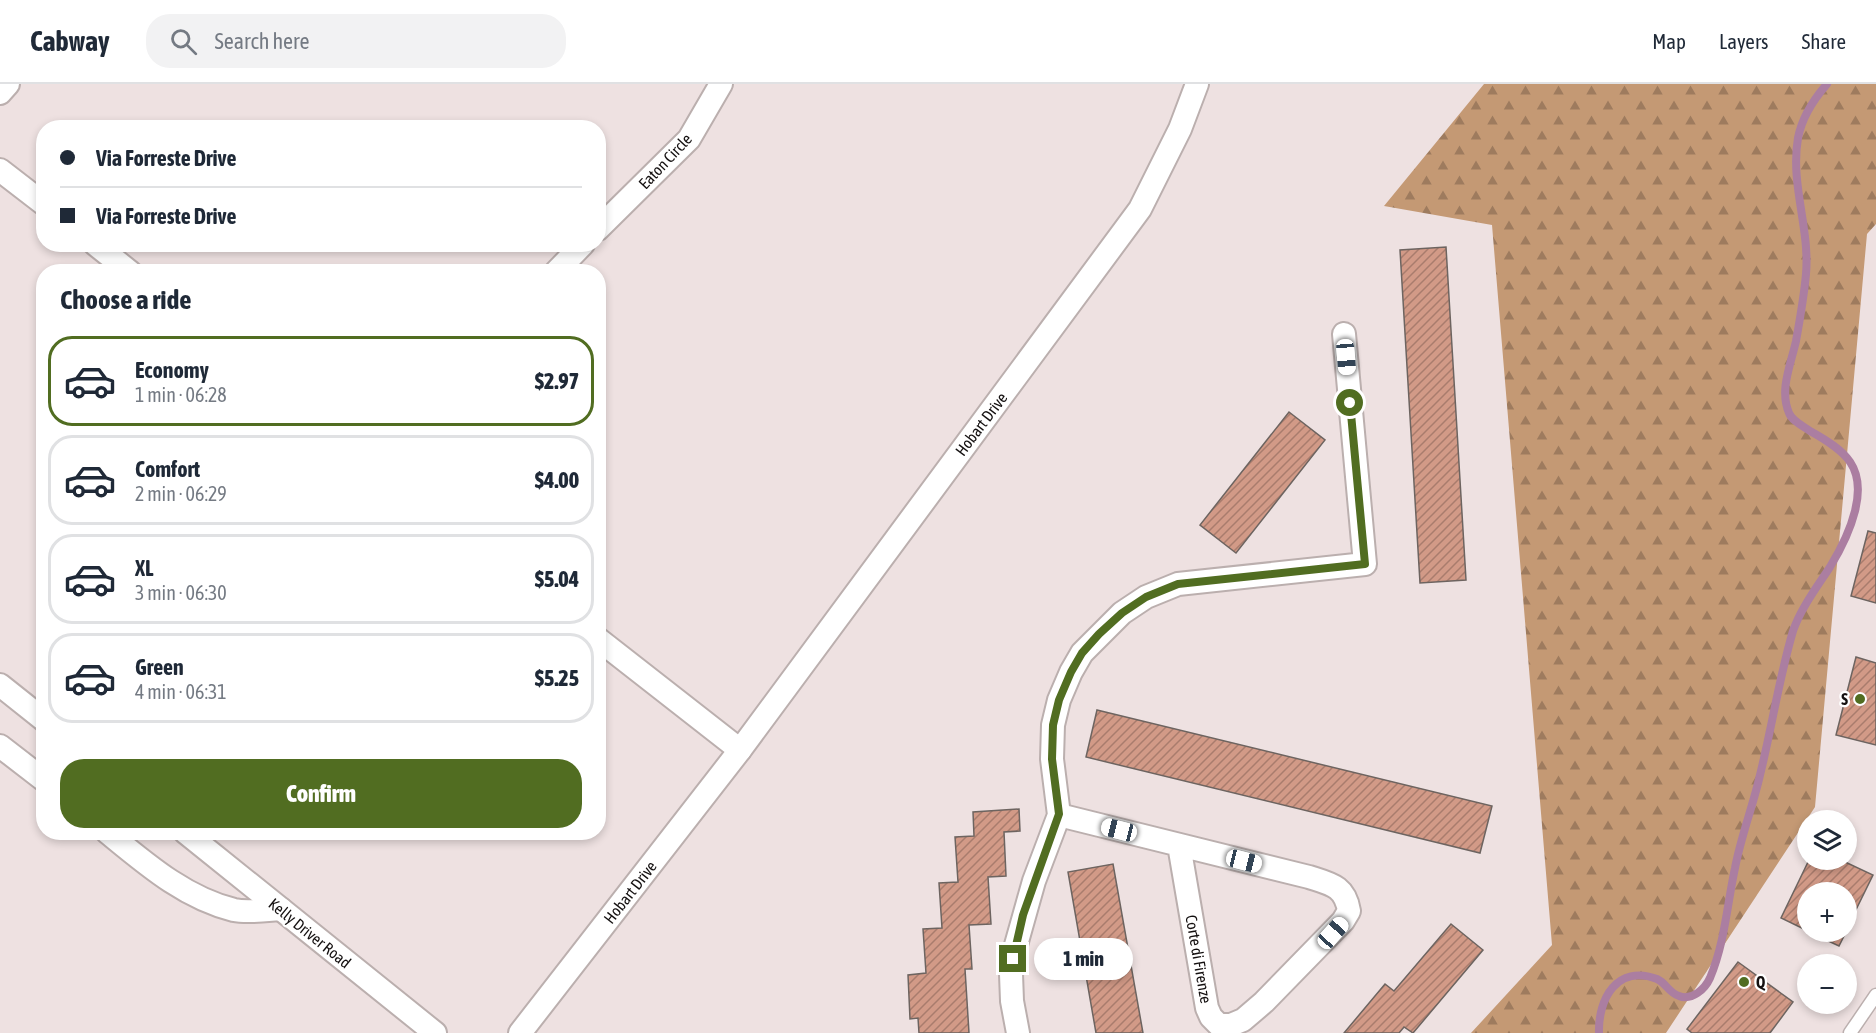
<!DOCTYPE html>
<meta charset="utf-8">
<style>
:root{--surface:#fff;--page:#f2f2f3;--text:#1f2937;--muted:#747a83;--line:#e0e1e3;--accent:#516d21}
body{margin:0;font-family:"Asap Condensed",sans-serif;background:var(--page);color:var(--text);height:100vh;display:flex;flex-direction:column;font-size:22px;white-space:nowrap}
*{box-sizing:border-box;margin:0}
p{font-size:20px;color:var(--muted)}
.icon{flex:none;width:33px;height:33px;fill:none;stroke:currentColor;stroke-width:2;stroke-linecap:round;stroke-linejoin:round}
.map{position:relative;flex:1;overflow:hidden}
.drawer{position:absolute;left:36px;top:180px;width:570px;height:576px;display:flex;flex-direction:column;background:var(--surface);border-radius:24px;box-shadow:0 3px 9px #0003}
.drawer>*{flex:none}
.top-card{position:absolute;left:36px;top:36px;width:570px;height:132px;border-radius:24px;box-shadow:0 3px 9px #0003;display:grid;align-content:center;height:132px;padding:0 24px;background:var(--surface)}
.buttons{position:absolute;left:1797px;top:726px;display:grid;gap:12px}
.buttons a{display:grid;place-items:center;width:60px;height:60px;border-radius:50%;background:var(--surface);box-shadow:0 3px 9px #0003;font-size:30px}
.end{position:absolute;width:27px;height:27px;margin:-14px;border:8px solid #516d21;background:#fff;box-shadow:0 0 0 3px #fff}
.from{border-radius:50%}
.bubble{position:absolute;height:42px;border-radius:21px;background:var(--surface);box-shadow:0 3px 9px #0003;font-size:20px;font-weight:800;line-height:42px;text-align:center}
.car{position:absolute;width:18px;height:36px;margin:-18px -9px;border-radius:8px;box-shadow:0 0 4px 2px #0007;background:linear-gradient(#fff 24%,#345 0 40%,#fff 0 76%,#345 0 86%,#fff 0)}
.top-card b{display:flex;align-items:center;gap:21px;height:57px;font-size:22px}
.top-card b+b{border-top:2px solid var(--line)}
.top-card i{width:15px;height:15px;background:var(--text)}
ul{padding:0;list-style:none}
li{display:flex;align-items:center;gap:18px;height:90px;margin:0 12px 9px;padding:0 12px;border:3px solid var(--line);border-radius:24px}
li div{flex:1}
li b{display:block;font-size:22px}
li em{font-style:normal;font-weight:800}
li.selected{border-color:var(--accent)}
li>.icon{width:54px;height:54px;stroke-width:1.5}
h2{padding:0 24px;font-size:27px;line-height:72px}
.cta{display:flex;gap:12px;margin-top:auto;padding:12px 24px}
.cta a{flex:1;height:69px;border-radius:24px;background:var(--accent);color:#fff;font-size:24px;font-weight:800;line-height:69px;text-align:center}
header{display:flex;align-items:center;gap:36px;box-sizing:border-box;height:84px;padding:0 30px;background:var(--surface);border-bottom:2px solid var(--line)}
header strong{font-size:28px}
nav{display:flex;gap:33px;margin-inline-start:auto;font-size:21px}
.search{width:420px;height:54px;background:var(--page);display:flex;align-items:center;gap:15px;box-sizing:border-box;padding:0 21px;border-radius:24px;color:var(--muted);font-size:22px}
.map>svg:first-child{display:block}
.forest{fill:url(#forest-firs)}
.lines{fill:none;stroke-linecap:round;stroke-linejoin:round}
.stream{stroke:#ab7ea1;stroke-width:8}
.building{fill:url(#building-hatch);stroke:#6d6460;stroke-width:1.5}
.service-casing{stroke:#bbafae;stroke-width:15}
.minor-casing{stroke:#bbafae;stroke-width:26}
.service{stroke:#fff;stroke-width:12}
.minor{stroke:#fff;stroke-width:22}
.route{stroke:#516d21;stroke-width:8}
.poi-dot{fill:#516d21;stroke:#fff;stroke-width:2}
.labels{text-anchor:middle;stroke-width:4.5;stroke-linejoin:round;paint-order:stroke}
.street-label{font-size:16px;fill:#141010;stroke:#fff}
.poi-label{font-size:16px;font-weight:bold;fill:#141010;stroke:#fff;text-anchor:end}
</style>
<header>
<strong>Cabway</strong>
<div class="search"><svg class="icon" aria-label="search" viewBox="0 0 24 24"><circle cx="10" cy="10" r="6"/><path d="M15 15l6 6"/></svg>Search here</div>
<nav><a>Map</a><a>Layers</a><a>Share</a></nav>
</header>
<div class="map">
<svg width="1876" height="949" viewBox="0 0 1876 949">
<defs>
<pattern id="forest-firs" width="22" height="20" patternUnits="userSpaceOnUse" patternTransform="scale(1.5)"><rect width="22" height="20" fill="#c49974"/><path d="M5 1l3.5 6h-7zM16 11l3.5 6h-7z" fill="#9e7b5e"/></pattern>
<pattern id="building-hatch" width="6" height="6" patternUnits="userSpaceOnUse" patternTransform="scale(1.5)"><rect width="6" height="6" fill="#d29a87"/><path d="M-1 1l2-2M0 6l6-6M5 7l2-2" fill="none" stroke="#a97c6d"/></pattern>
</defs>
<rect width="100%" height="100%" fill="#eee1e1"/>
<polygon class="forest" points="1484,0 1876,0 1876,140 1867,150 1815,723 1666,949 1471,949 1552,861 1492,141 1384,122"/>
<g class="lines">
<path class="stream" d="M1599,949C1598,915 1617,880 1657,895C1666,899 1669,909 1679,912C1692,917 1705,905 1710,894C1725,858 1727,821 1735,784C1741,752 1753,722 1760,691C1772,643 1779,594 1793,547C1801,524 1817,503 1830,483C1841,465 1850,447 1855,427C1866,383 1846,367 1810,347C1803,342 1792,337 1789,329C1779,306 1791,280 1796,257C1800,235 1804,212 1806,190C1810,144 1790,100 1798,54C1802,33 1813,16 1827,0"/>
</g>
<g class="building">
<polygon points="1446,163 1466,496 1420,499 1400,166"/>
<polygon points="1289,328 1325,356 1236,469 1200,441"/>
<polygon points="1868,447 1876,449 1876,519 1851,512"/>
<polygon points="1856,573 1876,579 1876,661 1836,651"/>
<polygon points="1097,626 1492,722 1480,769 1086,673"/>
<polygon points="1019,725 1020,747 1004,748 1006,792 988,793 991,840 969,841 972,885 965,885 969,949 919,949 918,934 910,935 908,891 926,889 923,845 942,844 939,799 958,798 955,753 974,752 973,728"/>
<polygon points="1809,776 1841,776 1873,791 1846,846 1846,808 1808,808 1808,847 1781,834"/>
<polygon points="1113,780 1143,949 1096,949 1068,788"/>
<polygon points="1451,840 1483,866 1413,949 1404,943 1399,949 1344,949 1385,900 1394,907"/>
<polygon points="1809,848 1846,848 1839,862"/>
<polygon points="1738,878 1793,918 1770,949 1692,949 1687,945"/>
</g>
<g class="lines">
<defs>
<polyline id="service" points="1850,949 1876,911"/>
<g id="minor">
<polyline points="0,9 8,0"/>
<polyline points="0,86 44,120"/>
<polyline points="598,145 689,55 721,0"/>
<polyline points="95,160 130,188"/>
<polyline points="556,188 583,160"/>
<polyline points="598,555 740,666"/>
<polyline points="0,601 44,636"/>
<polyline points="0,662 44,696"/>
<path d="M1059,731L1309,793C1331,800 1345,802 1349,827L1343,837L1264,918L1243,936L1231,941H1219L1211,933L1207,924L1179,761"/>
<path d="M107,748C146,780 185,814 234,826C248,829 267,826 281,825"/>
<polyline points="185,748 435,949"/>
<polyline points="520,949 740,666 1140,125 1180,45 1197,0"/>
<polyline points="1018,949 1012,917 1011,890 1016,861 1034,797 1059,731 1052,675 1053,641 1059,616 1071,588 1082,569 1122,529 1146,513 1178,500 1365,480 1344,250"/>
</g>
</defs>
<use href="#service" class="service-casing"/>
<use href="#minor" class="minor-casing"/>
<use href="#service" class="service"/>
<use href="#minor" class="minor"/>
</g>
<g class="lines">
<polyline class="route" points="1013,875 1023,831 1059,730 1052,675 1053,641 1059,616 1071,588 1082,569 1099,550 1122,529 1146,513 1178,500 1365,480 1350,319"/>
</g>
<g class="poi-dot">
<circle cx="1860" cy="615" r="6"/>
<circle cx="1744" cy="898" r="6"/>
</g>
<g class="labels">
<g class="street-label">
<text transform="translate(665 77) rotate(-47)" y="6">Eaton Circle</text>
<text transform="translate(981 340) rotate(-53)" y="6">Hobart Drive</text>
<text transform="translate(630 808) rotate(-52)" y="6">Hobart Drive</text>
<text transform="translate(310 849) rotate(39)" y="6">Kelly Driver Road</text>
<text transform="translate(1199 875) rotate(80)" y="6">Corte di Firenze</text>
</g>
<g class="poi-label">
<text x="1848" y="621">S</text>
<text x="1756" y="904" text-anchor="start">Q</text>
</g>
</g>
</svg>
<div class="buttons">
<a><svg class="icon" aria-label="layers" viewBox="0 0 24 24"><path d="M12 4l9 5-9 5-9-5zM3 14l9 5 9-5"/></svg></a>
<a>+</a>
<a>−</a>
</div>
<i class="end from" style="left:1350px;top:319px"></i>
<i class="end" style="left:1013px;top:875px"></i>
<div class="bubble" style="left:1034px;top:854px;width:99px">1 min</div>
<i class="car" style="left:1346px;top:273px;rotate:175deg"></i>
<i class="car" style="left:1119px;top:746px;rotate:284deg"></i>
<i class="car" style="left:1244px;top:777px;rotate:104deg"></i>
<i class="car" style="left:1333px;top:849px;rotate:42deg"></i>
<div class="top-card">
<b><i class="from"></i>Via Forreste Drive</b>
<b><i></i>Via Forreste Drive</b>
</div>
<section class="drawer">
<h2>Choose a ride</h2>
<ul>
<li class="selected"><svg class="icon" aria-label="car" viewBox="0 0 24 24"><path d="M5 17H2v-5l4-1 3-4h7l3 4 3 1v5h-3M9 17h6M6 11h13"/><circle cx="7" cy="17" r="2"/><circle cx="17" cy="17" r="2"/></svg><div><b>Economy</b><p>1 min · 06:28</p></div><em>$2.97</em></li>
<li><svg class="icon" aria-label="car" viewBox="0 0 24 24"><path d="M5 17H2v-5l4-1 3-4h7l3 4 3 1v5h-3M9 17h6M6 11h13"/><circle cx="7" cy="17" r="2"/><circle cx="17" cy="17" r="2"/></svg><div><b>Comfort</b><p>2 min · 06:29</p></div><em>$4.00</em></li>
<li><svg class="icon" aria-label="car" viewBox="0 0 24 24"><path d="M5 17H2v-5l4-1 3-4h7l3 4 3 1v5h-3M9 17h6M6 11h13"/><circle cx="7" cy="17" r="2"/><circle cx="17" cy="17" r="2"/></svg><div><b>XL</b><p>3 min · 06:30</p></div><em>$5.04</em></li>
<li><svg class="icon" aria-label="car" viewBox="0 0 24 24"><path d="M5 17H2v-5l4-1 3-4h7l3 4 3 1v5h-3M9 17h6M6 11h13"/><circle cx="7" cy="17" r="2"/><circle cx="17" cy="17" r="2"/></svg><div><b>Green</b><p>4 min · 06:31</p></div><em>$5.25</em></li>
</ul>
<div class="cta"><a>Confirm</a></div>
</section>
</div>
